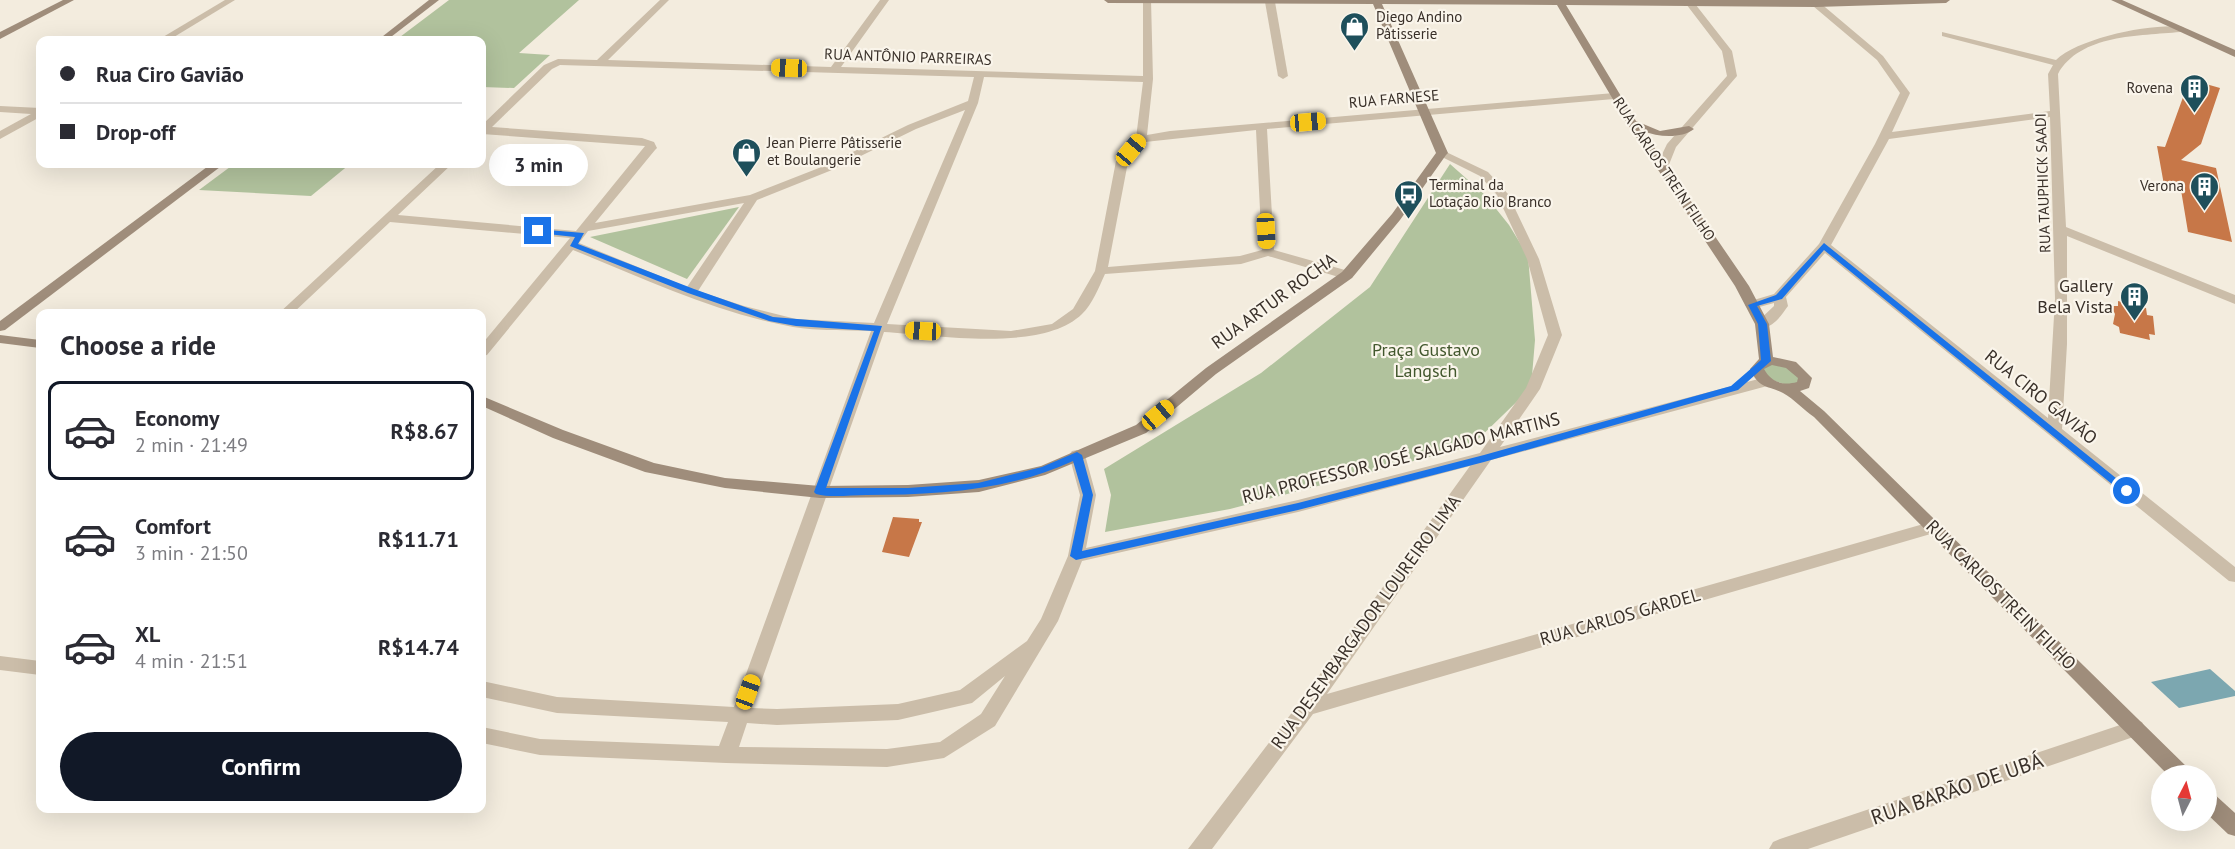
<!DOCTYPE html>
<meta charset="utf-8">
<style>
:root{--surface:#fff;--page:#f2f2f3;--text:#2b2b33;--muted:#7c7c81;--line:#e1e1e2;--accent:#111827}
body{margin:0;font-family:"PT Sans",sans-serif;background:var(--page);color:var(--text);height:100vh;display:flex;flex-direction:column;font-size:22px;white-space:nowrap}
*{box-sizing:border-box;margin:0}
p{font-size:20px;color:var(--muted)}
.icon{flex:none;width:33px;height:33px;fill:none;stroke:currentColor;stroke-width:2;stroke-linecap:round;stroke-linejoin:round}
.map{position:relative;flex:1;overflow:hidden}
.side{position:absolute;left:36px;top:309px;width:450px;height:504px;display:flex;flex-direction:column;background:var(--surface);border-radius:12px;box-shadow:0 6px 24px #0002}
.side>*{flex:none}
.top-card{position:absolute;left:36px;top:36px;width:450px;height:132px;border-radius:12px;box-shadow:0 6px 24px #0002;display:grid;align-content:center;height:132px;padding:0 24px;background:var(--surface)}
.needle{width:39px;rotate:6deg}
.buttons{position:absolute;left:2151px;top:765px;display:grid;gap:12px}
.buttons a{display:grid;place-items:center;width:66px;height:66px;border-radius:50%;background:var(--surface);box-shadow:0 6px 24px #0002;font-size:30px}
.end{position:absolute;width:27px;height:27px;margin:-14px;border:8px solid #1a73e8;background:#fff;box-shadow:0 0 0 3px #fff}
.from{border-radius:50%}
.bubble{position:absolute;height:42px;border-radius:21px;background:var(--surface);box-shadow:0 6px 24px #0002;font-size:20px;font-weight:700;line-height:42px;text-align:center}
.car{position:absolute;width:18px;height:36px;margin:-18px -9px;border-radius:8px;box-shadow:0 0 4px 2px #0007;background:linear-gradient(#f5c518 24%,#345 0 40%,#f5c518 0 76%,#345 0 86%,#f5c518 0)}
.top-card b{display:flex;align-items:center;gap:21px;height:57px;font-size:22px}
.top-card b+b{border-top:2px solid var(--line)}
.top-card i{width:15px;height:15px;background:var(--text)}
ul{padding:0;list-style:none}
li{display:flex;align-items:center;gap:18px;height:99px;margin:0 12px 9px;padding:0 12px;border:3px solid transparent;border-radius:12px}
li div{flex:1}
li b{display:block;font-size:22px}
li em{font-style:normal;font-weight:700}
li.active{border-color:var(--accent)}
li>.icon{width:54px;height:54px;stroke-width:1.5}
h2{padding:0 24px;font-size:27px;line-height:72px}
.primary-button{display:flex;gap:12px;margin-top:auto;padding:12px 24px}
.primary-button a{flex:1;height:69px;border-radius:36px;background:var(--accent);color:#fff;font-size:24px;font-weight:700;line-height:69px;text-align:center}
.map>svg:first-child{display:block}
.green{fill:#b1c29d}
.water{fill:#7ca7b0}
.building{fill:#c77748}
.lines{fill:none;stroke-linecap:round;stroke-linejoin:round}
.street{fill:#cbbda9;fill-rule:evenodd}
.secondary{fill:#9f8d7b;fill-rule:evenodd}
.route{fill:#1a73e8}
.labels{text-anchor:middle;stroke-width:4.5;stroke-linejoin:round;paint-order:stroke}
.far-poi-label{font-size:15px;fill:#393029;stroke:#faf5eb;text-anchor:start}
.far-street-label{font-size:15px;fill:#393029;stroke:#faf5eb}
.poi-label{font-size:18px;fill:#393029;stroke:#faf5eb;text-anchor:end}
.street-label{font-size:18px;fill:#393029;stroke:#faf5eb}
.park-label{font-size:18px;fill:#42572d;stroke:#faf5eb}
.near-street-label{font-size:21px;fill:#393029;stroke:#faf5eb}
</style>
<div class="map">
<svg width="2235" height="849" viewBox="0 0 2235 849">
<rect width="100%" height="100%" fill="#f3ecde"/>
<g class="green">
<polygon points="449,0 579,0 519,53 550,55 514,88 482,87 482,40 396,40"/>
<polygon points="234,164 350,164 311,196 199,190"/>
<polygon points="1450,164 1485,195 1509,225 1528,256 1535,340 1531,388 1471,446 1230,509 1105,532 1111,495 1104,469 1261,373 1370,287"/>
<polygon points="739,207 687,279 590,237"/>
<polygon points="1770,364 1787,366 1800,378 1796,384 1787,385 1769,379 1763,369"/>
</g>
<polygon class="water" points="2210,669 2235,691 2235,696 2179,708 2151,682"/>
<g class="building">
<polygon points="2199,82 2220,88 2201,144 2181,160 2216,168 2232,242 2188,232 2181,190 2164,185 2157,146 2165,147 2186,89 2195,91"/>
<polygon points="2118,301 2146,308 2147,315 2153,316 2155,335 2149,334 2150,340 2120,333 2119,327 2113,324 2115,314 2111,306 2118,306"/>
<polygon points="893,517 919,519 919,522 922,522 909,557 882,552"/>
</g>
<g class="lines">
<g class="street">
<polygon points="225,0 235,0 169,40 158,40"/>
<path d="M660,0H669L608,60L831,67L880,0H889L841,67L1143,76V0H1151L1153,79L1147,135L1170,131L1614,93L1619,96L1614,99L1267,129L1274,250L1352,272L1353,275L1352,278H1342L1268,256L1241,264L1105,274C1099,287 1092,305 1082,314C1042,353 937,335 884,332L752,708L777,709L898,704L960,690L1027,641L1041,619L1068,556L1080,495L1069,455L1072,451L1077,450L1085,455L1096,495L1086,548L1298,500L1480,453L1526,388L1548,335L1527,259L1497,195L1480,176L1438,155L1436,153L1442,150L1488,172L1508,194L1539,259L1562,335L1540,389L1500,447L1766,377L1773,382L1771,385L1491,460L1327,694L1934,521L1940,523L1942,527L1940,531L1934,533L1313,714L1212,849H1188L1300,702L1470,466L1298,512L1082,561L1058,621L995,726L944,758L887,767L726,763L540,755L482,743V727L540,739L719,746L728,722L557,713L482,697V681L557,697L734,707L871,331C846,330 818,331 793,327C716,313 645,279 573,250L487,355L482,356V344L570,238L390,222L292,314H278L440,164H452L398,215L576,231L645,146L482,134V125L544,65L558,59L597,60ZM560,65L974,77L968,101L908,125L824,166L750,195L595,223L655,150L657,148L654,142L642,138L492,127L552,69ZM984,77L1143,82L1136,138L1116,161L1095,271L1073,309L1052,324L1011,331L887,324L978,103ZM965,110L874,323L796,319L744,306L698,291L757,200L832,170L916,129ZM1256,130L1262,250L1240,256L1108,267L1128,162L1145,142ZM744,203L687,287L579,243L588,231ZM1005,676L981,714L940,742L887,749L739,747L747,723L777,725L898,720L972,703Z"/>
<polygon points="1267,0 1275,2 1288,76 1283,79 1278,76 1265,2"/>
<polygon points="1683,0 1692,0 1732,51 1737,76 1676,147 1668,167 1662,170 1656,167 1667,144 1727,76 1722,51"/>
<path d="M1813,2H1819L1883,56L1910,93L1892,132L2050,111L2048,74L2053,65L1942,36V32L2056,60C2079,38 2152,23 2183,27L2185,29L2180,32C2140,36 2080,34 2058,74L2066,227L2235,295V304L2067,236V344L2062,429L2235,567V582L2229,581L1825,253L1786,297L1788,306C1780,317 1772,330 1757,327L1755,324L1774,306V303L1752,309L1745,305L1747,302L1774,294L1819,244L1875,144L1900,93L1877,60L1813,6ZM2050,117L2055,299L2048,418L1831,245L1889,139Z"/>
<polygon points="0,106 40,108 40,117 0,139 0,131 31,114 0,112"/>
<polygon points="0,656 40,661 40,675 0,670"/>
<polygon points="2135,720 2142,722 2145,728 2142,734 1808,849 1769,849 1773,842 1780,839"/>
</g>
<g class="secondary">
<polygon points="63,0 74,0 0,39 0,32"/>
<polygon points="429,0 439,0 387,40 378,40"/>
<path d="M1104,0H1950L1946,3L1816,7L1566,5L1636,121L1660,131L1689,126L1694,129C1681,139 1658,137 1643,131L1749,286L1769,324L1773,357L1796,362L1812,378L1809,388L1800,391L1824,411L2190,770L2193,776H2169L1814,417C1804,410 1794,399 1783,393C1767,385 1759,389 1750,369L1759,359L1755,324L1735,286L1627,123L1557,5L1382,4L1448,153L1446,155L1400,220L1352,278L1216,374L1146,433L1045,475L979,492L908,497L820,498L725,488L645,472L553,438L482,406V396L563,430L654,463L725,478L820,486L908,485L979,480L1041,466L1136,425L1206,368L1342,272L1392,214L1436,153L1373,4L1108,3ZM1772,365L1786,368L1798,378L1797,382C1783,386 1771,382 1764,369Z"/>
<polygon points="2111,0 2122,0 2235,50 2235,57"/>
<polygon points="211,164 224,164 5,330 0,331 0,321"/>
<polygon points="0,335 40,340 40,348 0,343"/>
<polygon points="2206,790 2213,793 2235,813 2235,836 2228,834 2206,813"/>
</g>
</g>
<path class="route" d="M535,229L584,233L578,244L694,289L773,317L882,326L826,488H908L978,483L1042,467L1077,452L1082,455L1093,495L1082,551L1298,503L1484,455L1731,386L1761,360L1758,324L1748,305L1776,295L1824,243L2132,491L2123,493L1824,250L1782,299L1757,306L1767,324L1771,361L1738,390L1484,462L1298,510L1076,560L1070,556L1083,495L1073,461C1008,491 937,495 866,495C850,495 831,498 816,494L814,492L874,331L796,326L769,321L688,293L570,246L575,237L538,233Z"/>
<defs>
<symbol id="shop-pin" viewBox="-11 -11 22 30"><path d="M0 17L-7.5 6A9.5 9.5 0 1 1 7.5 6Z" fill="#1e4f5b" stroke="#faf5eb"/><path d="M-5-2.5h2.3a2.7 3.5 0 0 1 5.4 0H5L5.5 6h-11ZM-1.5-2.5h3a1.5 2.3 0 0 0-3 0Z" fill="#fff"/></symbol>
<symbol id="building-pin" viewBox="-11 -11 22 30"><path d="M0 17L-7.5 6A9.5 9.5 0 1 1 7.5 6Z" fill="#1e4f5b" stroke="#faf5eb"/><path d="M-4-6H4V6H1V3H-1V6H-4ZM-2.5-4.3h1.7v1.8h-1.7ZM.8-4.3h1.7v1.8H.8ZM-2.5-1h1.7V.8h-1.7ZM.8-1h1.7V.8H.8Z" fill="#fff"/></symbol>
<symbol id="bus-pin" viewBox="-11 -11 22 30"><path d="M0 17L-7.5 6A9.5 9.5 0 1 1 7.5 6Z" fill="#1e4f5b" stroke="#faf5eb"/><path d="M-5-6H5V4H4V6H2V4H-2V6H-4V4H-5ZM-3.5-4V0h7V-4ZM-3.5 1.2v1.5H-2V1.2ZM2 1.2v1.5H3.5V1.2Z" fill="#fff"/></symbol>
</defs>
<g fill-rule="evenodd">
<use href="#shop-pin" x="1338" y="10" width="33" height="45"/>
<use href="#building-pin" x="2178" y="72" width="33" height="45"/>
<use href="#shop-pin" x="730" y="136" width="33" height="45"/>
<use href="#building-pin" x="2188" y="170" width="33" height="45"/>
<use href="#bus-pin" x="1392" y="178" width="33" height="45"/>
<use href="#building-pin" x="2118" y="280" width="33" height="45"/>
</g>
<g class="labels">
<g class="far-poi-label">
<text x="1376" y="22">Diego Andino<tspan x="1376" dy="17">Pâtisserie</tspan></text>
<text x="2173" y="93" text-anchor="end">Rovena</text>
<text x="767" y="148">Jean Pierre Pâtisserie<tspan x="767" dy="17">et Boulangerie</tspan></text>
<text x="1429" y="190">Terminal da<tspan x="1429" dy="17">Lotação Rio Branco</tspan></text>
<text x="2184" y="191" text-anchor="end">Verona</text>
</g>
<g class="far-street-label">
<text transform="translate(908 57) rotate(2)" y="5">RUA ANTÔNIO PARREIRAS</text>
<text transform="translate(1394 99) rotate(-5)" y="5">RUA FARNESE</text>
<text transform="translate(1664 169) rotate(56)" y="5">RUA CARLOS TREIN FILHO</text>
<text transform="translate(2043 183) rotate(-92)" y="5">RUA TAUPHICK SAADI</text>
</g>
<g class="poi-label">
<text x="2113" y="292">Gallery<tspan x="2113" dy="21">Bela Vista</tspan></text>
</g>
<g class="street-label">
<text transform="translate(1274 301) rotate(-36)" y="6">RUA ARTUR ROCHA</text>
<text transform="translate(2041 397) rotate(39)" y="6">RUA CIRO GAVIÃO</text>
<text transform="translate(1401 458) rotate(-14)" y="6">RUA PROFESSOR JOSÉ SALGADO MARTINS</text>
<text transform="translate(2001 595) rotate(45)" y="6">RUA CARLOS TREIN FILHO</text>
<text transform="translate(1620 617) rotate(-16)" y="6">RUA CARLOS GARDEL</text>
<text transform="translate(1366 622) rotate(-54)" y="6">RUA DESEMBARGADOR LOUREIRO LIMA</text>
</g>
<g class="park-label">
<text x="1426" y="356">Praça Gustavo<tspan x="1426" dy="21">Langsch</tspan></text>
</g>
<g class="near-street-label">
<text transform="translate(1957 789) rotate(-19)" y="7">RUA BARÃO DE UBÁ</text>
</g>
</g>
</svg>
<div class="buttons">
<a><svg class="needle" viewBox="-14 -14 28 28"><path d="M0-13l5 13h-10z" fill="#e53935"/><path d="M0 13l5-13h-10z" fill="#7c7c81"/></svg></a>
</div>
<i class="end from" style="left:2127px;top:491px"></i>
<i class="end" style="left:538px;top:231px"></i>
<div class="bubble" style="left:489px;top:144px;width:99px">3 min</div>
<i class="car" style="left:789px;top:68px;rotate:272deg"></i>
<i class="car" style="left:1308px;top:122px;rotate:85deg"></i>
<i class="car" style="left:1131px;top:150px;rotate:40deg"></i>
<i class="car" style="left:1266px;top:231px;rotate:177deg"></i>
<i class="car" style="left:923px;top:331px;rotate:273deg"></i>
<i class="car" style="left:1158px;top:415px;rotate:50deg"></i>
<i class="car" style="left:748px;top:692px;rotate:20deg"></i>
<div class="top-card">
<b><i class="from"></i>Rua Ciro Gavião</b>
<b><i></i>Drop-off</b>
</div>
<section class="side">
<h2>Choose a ride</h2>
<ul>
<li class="active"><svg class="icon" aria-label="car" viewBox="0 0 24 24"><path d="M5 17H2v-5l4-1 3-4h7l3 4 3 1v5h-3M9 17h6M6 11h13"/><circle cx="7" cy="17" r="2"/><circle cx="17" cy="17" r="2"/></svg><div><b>Economy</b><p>2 min · 21:49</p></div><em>R$8.67</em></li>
<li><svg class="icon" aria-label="car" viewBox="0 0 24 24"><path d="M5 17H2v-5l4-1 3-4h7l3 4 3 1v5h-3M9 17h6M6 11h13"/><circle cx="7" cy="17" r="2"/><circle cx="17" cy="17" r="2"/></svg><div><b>Comfort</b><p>3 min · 21:50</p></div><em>R$11.71</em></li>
<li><svg class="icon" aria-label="car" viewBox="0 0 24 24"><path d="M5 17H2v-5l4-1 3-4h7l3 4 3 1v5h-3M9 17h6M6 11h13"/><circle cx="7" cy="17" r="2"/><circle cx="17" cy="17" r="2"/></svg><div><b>XL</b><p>4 min · 21:51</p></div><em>R$14.74</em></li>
</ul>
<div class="primary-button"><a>Confirm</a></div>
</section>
</div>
